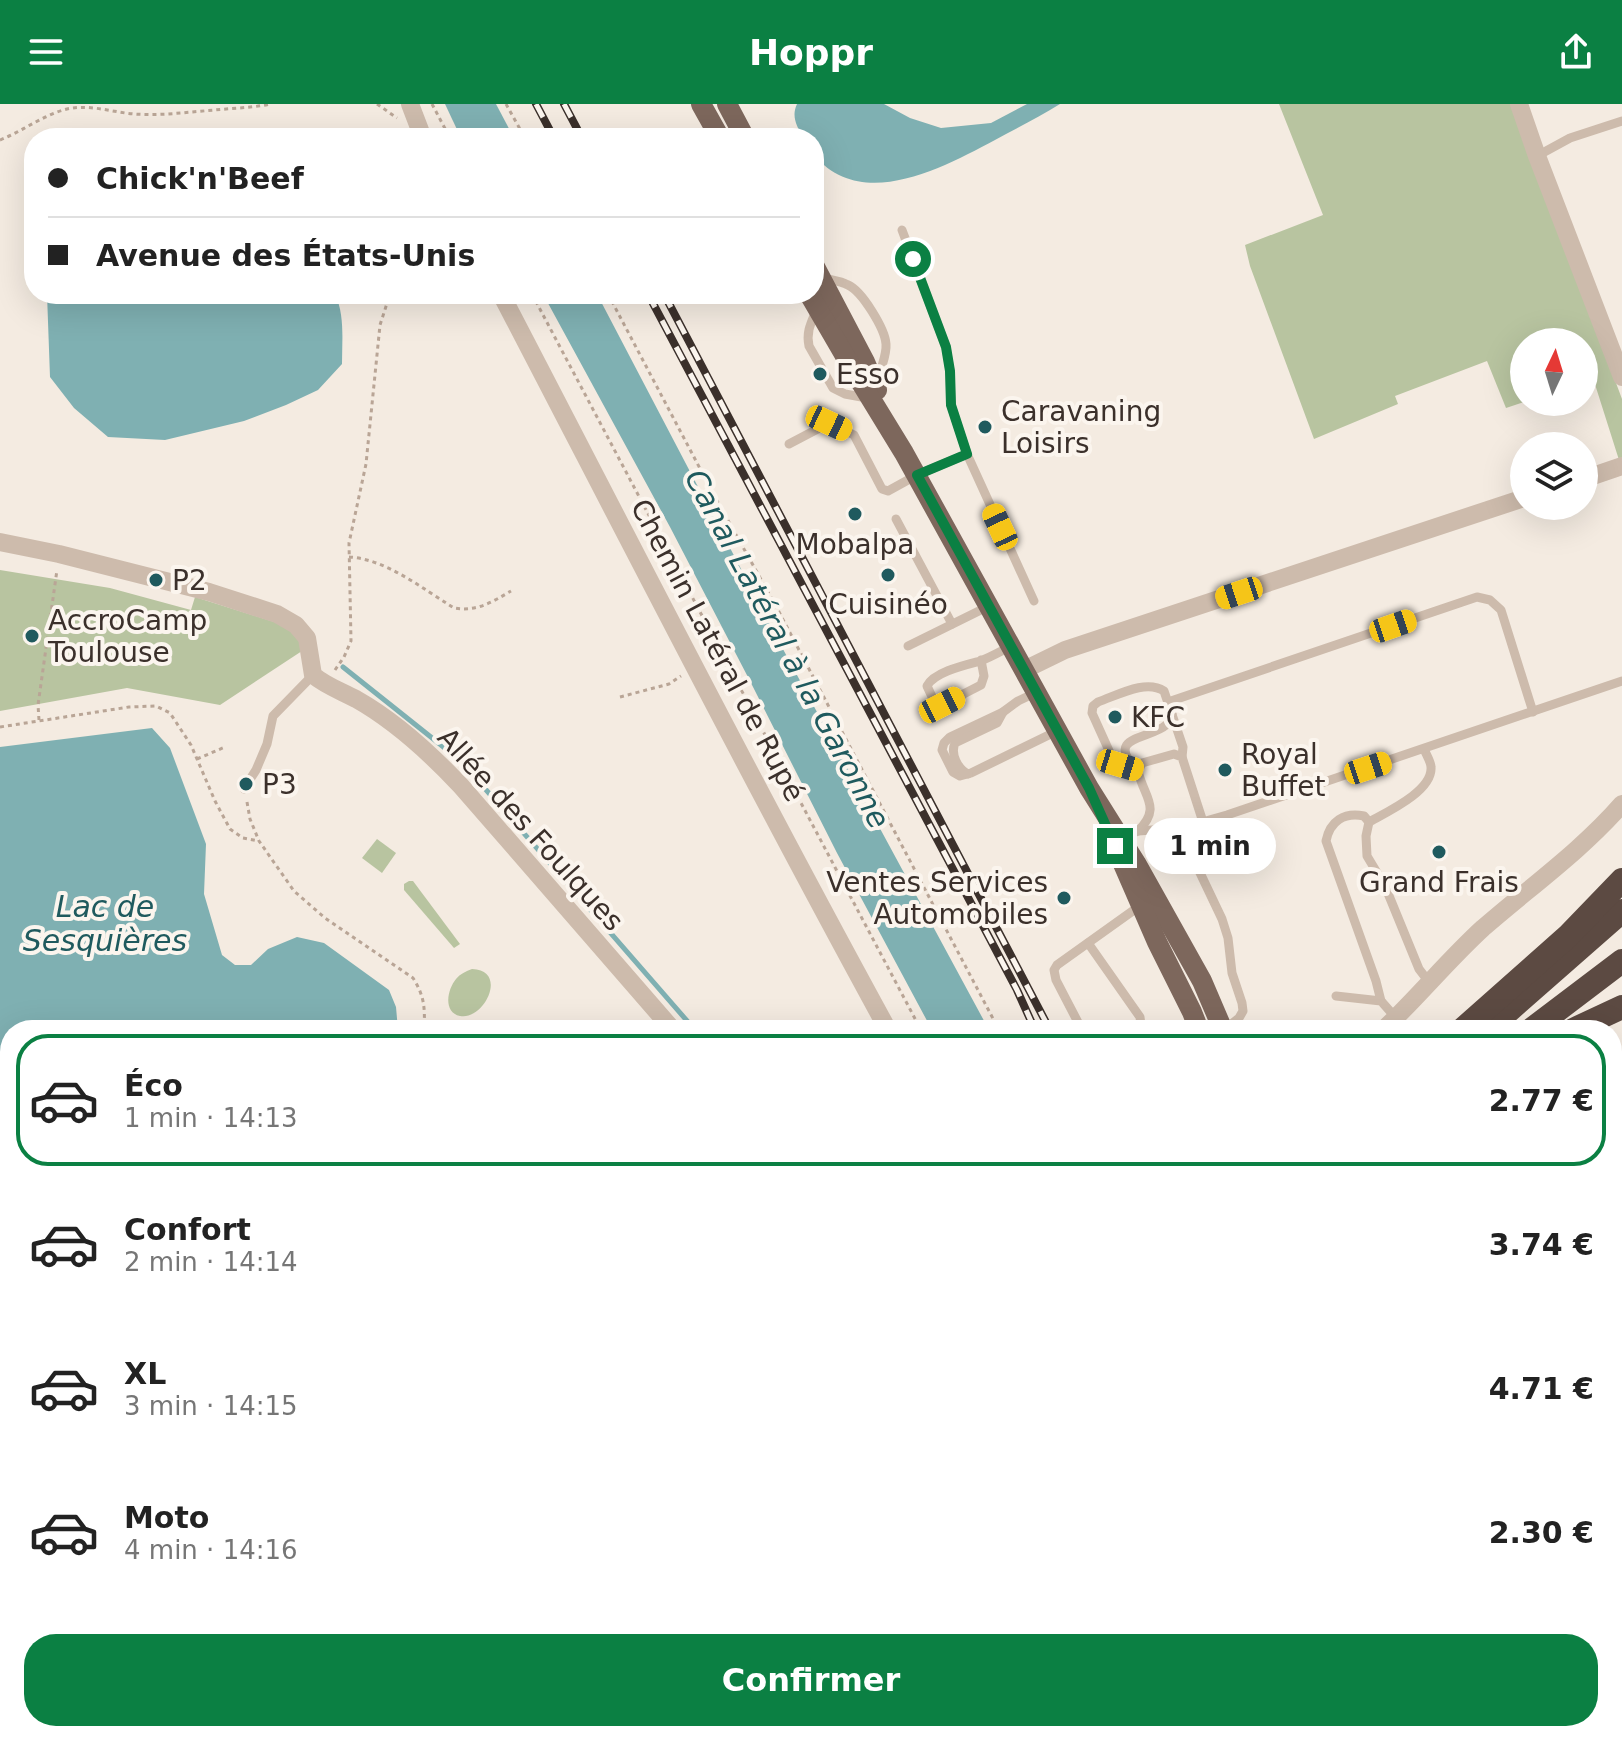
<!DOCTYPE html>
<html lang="fr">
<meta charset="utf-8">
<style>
:root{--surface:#fff;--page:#f6f6f6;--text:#222;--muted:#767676;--line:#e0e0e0;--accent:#0b8043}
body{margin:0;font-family:"DejaVu Sans",sans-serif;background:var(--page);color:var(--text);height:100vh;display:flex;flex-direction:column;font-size:30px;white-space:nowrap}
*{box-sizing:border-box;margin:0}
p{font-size:26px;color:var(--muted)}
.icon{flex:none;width:44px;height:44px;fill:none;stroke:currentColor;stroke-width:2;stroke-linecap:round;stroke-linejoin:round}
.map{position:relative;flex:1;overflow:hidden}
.side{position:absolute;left:0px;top:916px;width:1622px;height:722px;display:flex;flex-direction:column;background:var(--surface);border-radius:32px 32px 0 0;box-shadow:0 8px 32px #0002}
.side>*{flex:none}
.hud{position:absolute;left:24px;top:24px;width:800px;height:176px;border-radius:32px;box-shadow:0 8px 32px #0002;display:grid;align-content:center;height:176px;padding:0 24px;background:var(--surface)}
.needle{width:52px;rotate:4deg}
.buttons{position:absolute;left:1510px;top:224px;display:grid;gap:16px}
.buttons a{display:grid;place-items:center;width:88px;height:88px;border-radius:50%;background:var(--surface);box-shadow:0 8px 32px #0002;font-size:40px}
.end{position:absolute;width:36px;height:36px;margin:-18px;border:10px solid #0b8043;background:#fff;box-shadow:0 0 0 4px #fff}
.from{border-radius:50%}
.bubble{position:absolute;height:56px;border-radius:28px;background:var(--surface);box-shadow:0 8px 32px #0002;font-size:26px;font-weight:600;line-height:56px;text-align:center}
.car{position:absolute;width:24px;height:48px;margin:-24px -12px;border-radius:10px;box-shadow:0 0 6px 2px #0007;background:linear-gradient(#f5c518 24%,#345 0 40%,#f5c518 0 76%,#345 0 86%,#f5c518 0)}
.hud b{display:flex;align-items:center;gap:28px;height:76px;font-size:30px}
.hud b+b{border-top:2px solid var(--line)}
.hud i{width:20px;height:20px;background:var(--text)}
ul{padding:14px 0 0;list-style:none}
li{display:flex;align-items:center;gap:24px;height:132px;margin:0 16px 12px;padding:0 8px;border:4px solid transparent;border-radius:32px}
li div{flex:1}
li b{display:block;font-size:30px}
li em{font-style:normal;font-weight:600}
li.on{border-color:var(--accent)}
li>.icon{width:72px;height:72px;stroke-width:1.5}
.button{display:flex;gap:16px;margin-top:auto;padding:16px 24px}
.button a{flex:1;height:92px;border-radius:32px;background:var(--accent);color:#fff;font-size:32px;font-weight:600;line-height:92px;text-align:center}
header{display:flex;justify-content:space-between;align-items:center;height:104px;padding:0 24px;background:var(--accent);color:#fff;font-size:36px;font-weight:600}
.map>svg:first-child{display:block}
.green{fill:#b8c4a0}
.water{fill:#7fb0b2}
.pier{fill:#f4ebe1}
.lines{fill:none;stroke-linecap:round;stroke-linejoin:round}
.stream{stroke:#7fb0b2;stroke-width:5}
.path{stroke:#b9a596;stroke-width:3;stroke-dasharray:4 4;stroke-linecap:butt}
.lane{stroke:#cdbbac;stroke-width:9}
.street{stroke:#cdbbac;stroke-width:18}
.primary{stroke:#7d675c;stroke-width:20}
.highway{stroke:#5c4a42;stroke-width:24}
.rail-casing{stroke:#3b302b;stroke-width:8}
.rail{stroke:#fbf5ee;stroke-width:5;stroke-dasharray:15;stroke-linecap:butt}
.route{stroke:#0b8043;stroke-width:10}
.poi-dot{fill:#1f5a5e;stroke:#fbf5ee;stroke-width:3}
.labels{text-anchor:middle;stroke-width:8;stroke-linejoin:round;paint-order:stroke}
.poi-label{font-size:28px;fill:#3b302b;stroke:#fbf5ee;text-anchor:start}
.street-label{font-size:28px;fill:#3b302b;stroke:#fbf5ee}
.water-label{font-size:30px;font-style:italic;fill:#1f5a5e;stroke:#fbf5ee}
</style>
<header><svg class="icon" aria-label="menu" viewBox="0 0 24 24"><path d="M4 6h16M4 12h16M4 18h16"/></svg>Hoppr<svg class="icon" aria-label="share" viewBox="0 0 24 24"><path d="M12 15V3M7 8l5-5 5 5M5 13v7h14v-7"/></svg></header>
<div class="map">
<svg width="1622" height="1637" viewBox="0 0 1622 1637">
<rect width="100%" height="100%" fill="#f4ebe1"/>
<g class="green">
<polygon points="1279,0 1512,0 1622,295 1622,354 1619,356 1593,274 1584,277 1584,238 1524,238 1524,298 1506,304 1487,257 1395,292 1398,300 1314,335 1250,162 1245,141 1323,111"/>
<polygon points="0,466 110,484 191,506 195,493 287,522 305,545 220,601 127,584 0,607"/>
<polygon points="377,735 396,749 382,769 362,754"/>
<polygon points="409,777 413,777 460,840 454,844 404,786 404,780"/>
<path d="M472,865C509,866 484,917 460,912C443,908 447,886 456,875C460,870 466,867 472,865Z"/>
<polygon points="1622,948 1622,1228 1612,1203 1612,952"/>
<polygon points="767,1628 818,1628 813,1637 765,1637"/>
</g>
<g class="water">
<polygon points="445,0 496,0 514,34 461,34"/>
<path d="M797,0H884L910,14L941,24L991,19L1027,0H1060C1039,13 1017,24 995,36C942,64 862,108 814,51V34H803C797,22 791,13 797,0Z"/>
<path d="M47,190H335C345,211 342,237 342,260L318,286L286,301L244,317L165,336L108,333L74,304L50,273Z"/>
<polygon points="543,190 597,190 784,547 989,926 932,926 837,749 750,577 670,423"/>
<polygon points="152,624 170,644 206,740 204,790 222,851 235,861 251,861 268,845 297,833 324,839 389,886 396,903 398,926 10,926 10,1349 0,1352 0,643"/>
<polygon points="10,1558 10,1628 375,1628 383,1637 0,1637 0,1568"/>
<polygon points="1085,1628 1134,1628 1133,1637 1084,1637"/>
</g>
<polygon class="pier" points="308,1628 363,1628 365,1637 329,1637 327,1633 311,1637"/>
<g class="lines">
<polyline class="stream" points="343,563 461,657 695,926"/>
<g class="path">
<polyline points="377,0 397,14"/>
<polyline points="432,0 450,34"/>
<polyline points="506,0 525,34"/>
<path d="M0,36C23,27 43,11 67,5C90,0 111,8 134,10C161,12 188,8 215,6C233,4 252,4 270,0"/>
<polyline points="532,190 921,926"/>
<polyline points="608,190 715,393 778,506 999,926"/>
<path d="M349,453C386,455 423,485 454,504C477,508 492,498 511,487"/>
<polyline points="335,566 344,553 351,537 349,439 366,360 380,221 390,190"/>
<polyline points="620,593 669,580 681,572"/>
<polyline points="39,616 38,601 57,466"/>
<polyline points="0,623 129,603 156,602 170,609 191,641 215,697 230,725 243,734 259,737"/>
<polyline points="197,655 225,643"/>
<path d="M247,698L250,715L259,737L294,787L325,814L413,874C425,893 425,905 424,926"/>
<polyline points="0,1441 10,1451"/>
<polyline points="0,1530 10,1514"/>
<polyline points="399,1628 402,1637"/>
<polyline points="411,1628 414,1637"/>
<polyline points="1074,1637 1075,1628"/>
<polyline points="1140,1637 1141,1628"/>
</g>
<g class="lane">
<polyline points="1537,52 1570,34 1622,17"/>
<polyline points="902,126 946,243 950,267 951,301 967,350 1034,497"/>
<path d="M823,174C831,176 841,177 848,181C862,187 885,225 886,240C887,253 879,265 879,278"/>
<path d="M816,207C811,219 806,228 809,242L833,284L845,290L867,294"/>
<polyline points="789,340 829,319 854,331 882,385 888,387 917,371 967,350"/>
<polyline points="896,415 952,520"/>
<polyline points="908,542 989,502"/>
<path d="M981,556L984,572L981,581L942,601L934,597L927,582C934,568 965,561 980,557C991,553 1001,547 1011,542"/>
<polyline points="1037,588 1018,597 1003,608 950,633 944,639 942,646 953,668 960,672 971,669 1057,627"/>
<polyline points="1168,598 1477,493 1490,496 1501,506 1533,608"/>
<path d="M1136,664C1104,632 1151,635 1166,621C1171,617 1170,616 1172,610"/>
<path d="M1138,667L1120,661L1111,651L1092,609L1093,602L1098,598C1118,591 1146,575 1164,587L1183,643L1182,653"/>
<path d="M968,670C958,665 950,650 955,639L997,619L1003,608"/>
<polyline points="244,685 256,666 267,640 273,612 313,571"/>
<path d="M1369,718C1387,708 1433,687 1431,663C1431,658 1426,650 1424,645"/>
<polyline points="1181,724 1183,733 1222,815 1228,834 1232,869 1242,899 1243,907 1239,914 1224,926"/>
<path d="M1138,727C1162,703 1144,694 1138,667L1142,659L1174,650L1182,653L1203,718"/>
<polyline points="1121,735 1138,727 1181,724 1227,711 1622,577"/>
<polyline points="1088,839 1140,913 1141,921 1138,926"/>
<polyline points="1336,892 1381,897 1396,914"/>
<path d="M1381,897L1376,877L1326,737C1330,717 1344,708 1364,712L1369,718L1366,732L1367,752L1385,782L1419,865L1429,878"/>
<polyline points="1082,926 1056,876 1054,866 1057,861 1141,801"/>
</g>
<g class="street">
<polyline points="410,0 423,34"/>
<polyline points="1519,0 1537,52 1622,273"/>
<path d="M501,190C629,436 755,683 888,926"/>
<polyline points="1584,375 1622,362"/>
<path d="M0,438L59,450L209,488L277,510L296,521L307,534L313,571C326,582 341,587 356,595C395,617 430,649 461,682L673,926"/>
<polyline points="1024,566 1065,546 1524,394"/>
<path d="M1383,926C1418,893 1448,856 1483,824C1530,783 1581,747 1622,700"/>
<polyline points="1612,1390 1622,1383"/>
<polyline points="1313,1628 1316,1637"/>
<polyline points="1388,1628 1391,1637"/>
<polyline points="744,1637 748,1628"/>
</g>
<g class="primary">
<polyline points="701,0 720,34"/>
<polyline points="727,0 745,34"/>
<polyline points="814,161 865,258 877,286"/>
<polyline points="809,190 852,264 904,349 1089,684 1136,759 1202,877 1223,926"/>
<polyline points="1120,753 1157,838 1192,908 1199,926"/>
<polyline points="1612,1417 1622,1427"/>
<polyline points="1612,1450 1622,1452"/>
<polyline points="1444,1628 1445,1637"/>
<polyline points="1458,1628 1460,1637"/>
</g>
<g class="highway">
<polyline points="1498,916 1622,807"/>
<polyline points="1462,926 1568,832 1622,776"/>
<polyline points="1531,926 1622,857"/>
<polyline points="1573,926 1622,903"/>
<polyline points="844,1637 849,1628"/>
<polyline points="891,1637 897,1628"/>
</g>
<defs>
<g id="rail">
<polyline points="536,0 554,34"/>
<polyline points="564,0 582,34"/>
<polyline points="648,190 1017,886 1035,926"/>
<polyline points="664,190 1050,926"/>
<polyline points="1337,1628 1340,1637"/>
<polyline points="1352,1628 1356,1637"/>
<polyline points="1180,1637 1182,1628"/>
<polyline points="1205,1637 1206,1628"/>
</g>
</defs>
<use href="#rail" class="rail-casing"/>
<use href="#rail" class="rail"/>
</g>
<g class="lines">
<polyline class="route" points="913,155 946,243 950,267 951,301 967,350 917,371 1089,684 1115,742"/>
</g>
<g class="poi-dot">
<circle cx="820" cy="270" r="8"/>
<circle cx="985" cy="323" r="8"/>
<circle cx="855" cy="410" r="8"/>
<circle cx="888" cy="471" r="8"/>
<circle cx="156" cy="476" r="8"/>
<circle cx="32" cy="532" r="8"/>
<circle cx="1115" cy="613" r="8"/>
<circle cx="1225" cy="666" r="8"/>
<circle cx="246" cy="680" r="8"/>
<circle cx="1439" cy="748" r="8"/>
<circle cx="1064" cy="794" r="8"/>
</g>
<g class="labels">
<g class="poi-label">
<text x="836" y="280">Esso</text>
<text x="1001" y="317">Caravaning<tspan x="1001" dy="32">Loisirs</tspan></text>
<text x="855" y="450" text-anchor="middle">Mobalpa</text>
<text x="172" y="486">P2</text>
<text x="888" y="510" text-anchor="middle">Cuisinéo</text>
<text x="48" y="526">AccroCamp<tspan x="48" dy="32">Toulouse</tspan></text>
<text x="1131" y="623">KFC</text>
<text x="1241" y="660">Royal<tspan x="1241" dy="32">Buffet</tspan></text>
<text x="262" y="690">P3</text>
<text x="1048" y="788" text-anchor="end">Ventes Services<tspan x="1048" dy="32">Automobiles</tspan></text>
<text x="1439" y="788" text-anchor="middle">Grand Frais</text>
</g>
<g class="street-label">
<text transform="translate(718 546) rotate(62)" y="10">Chemin Latéral de Rupé</text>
<text transform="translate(531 725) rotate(48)" y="10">Allée des Foulques</text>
</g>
<g class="water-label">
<text transform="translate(787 545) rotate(62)" y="10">Canal Latéral à la Garonne</text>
<text x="105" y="813">Lac de<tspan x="105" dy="34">Sesquières</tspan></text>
</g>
</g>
</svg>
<div class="buttons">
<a><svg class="needle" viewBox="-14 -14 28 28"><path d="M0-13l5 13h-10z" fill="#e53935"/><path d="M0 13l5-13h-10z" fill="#767676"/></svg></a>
<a><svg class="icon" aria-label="layers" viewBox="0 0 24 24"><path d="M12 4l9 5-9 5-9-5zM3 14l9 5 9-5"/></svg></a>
</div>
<i class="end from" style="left:913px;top:155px"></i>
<i class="end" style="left:1115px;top:742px"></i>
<div class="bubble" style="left:1144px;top:714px;width:132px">1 min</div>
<i class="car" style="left:829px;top:319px;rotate:115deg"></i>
<i class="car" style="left:1000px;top:423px;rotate:335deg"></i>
<i class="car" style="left:1239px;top:489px;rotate:252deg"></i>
<i class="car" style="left:1393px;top:522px;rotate:71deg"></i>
<i class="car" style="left:942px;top:601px;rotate:63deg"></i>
<i class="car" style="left:1120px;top:661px;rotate:107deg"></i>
<i class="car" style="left:1368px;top:664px;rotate:72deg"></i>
<div class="hud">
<b><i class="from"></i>Chick'n'Beef</b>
<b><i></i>Avenue des États-Unis</b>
</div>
<section class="side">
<ul>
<li class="on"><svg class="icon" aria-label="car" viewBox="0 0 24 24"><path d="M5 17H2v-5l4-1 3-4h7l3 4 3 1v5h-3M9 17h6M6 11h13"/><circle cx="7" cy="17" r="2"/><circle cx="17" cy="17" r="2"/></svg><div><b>Éco</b><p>1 min · 14:13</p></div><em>2.77 €</em></li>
<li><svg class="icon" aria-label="car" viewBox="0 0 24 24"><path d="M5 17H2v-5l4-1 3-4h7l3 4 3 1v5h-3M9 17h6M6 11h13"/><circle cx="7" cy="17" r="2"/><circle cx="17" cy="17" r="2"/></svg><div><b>Confort</b><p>2 min · 14:14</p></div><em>3.74 €</em></li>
<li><svg class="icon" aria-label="car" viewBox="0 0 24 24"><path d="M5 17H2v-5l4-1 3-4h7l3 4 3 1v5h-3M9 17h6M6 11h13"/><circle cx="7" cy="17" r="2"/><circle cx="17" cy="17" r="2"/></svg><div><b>XL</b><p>3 min · 14:15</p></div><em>4.71 €</em></li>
<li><svg class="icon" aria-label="car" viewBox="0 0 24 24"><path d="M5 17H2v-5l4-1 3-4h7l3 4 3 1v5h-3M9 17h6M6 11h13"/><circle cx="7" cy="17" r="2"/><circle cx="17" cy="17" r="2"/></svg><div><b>Moto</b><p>4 min · 14:16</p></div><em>2.30 €</em></li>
</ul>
<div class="button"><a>Confirmer</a></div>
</section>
</div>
